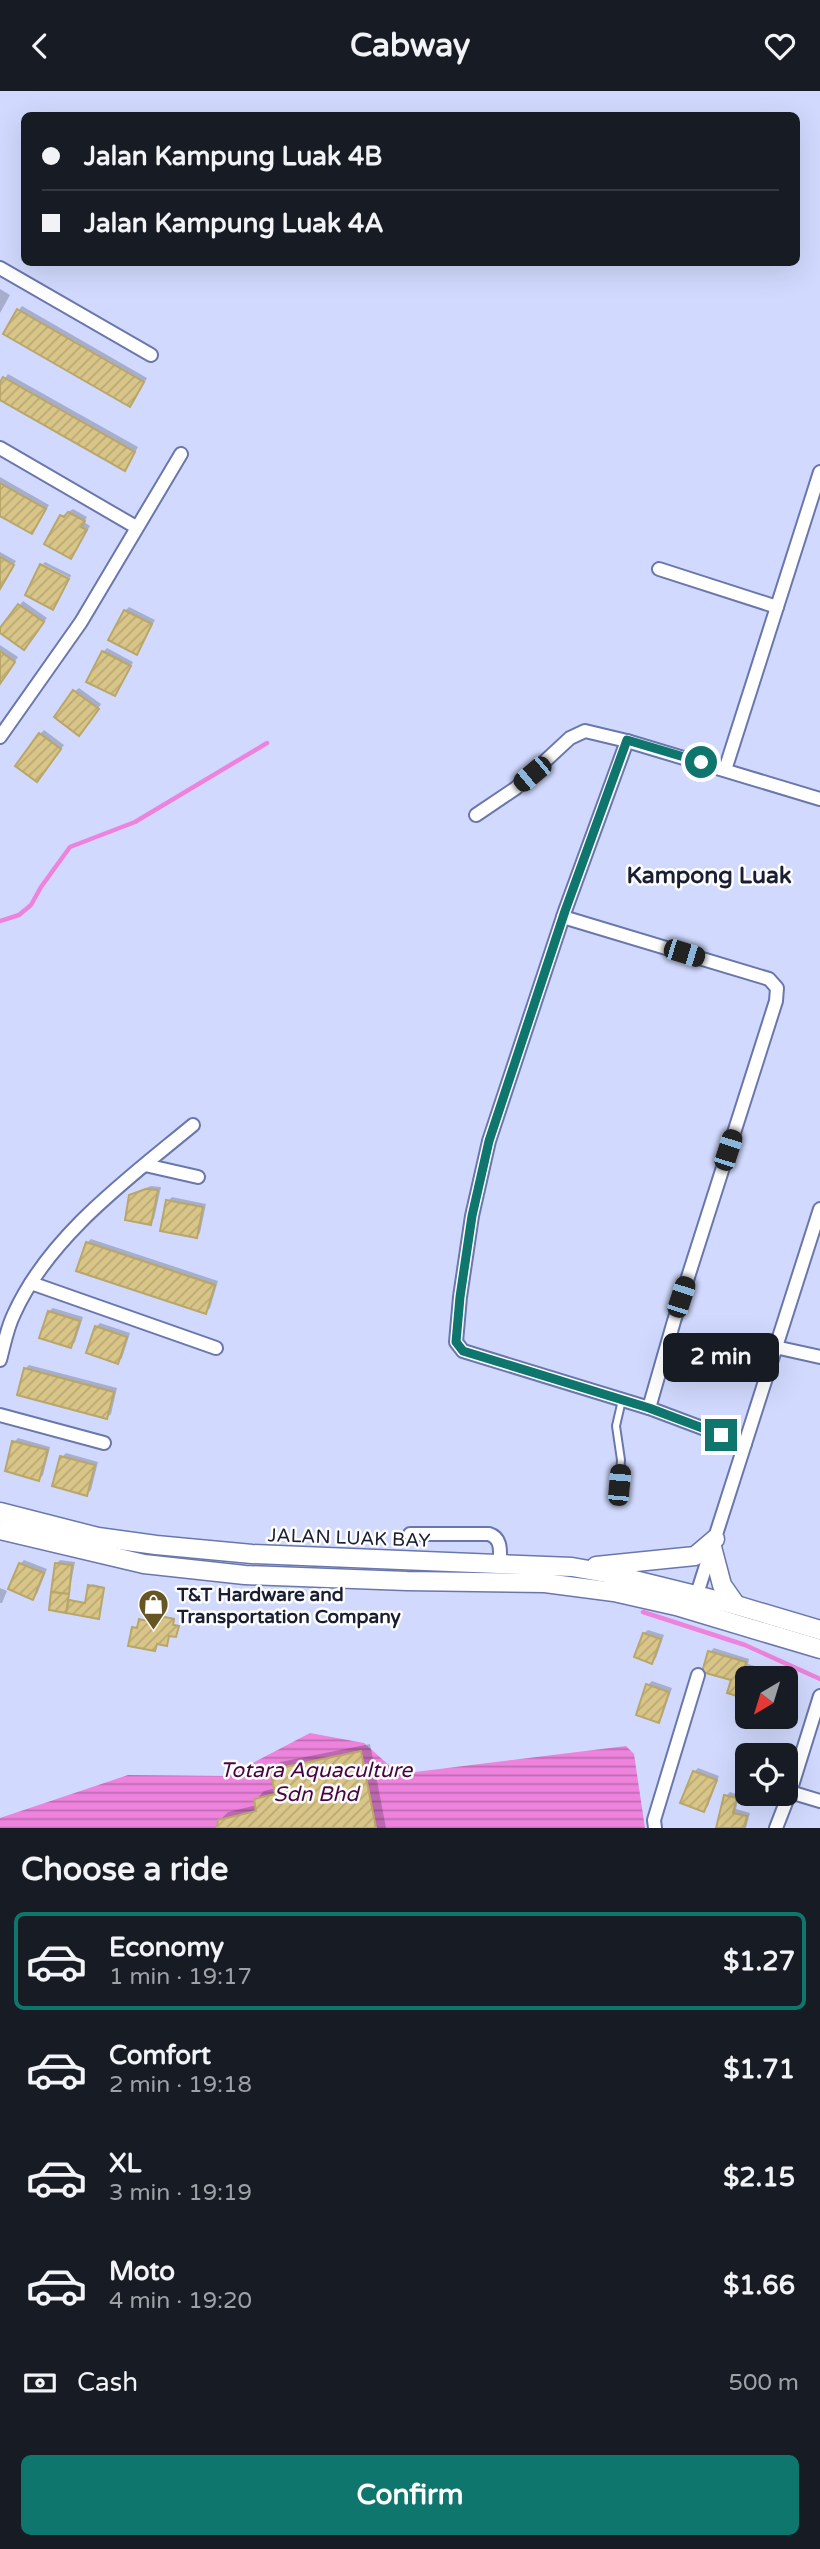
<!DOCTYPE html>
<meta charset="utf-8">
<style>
:root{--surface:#171b24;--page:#242831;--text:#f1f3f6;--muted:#9ea1a6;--line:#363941;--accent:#0f766e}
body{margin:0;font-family:"Varela Round",sans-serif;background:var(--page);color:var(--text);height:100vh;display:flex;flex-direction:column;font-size:26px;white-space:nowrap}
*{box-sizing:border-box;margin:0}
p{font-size:23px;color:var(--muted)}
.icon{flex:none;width:38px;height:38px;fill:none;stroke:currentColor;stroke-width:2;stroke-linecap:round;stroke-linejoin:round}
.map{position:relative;height:1737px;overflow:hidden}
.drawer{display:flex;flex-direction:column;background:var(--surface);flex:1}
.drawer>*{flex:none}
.banner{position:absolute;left:21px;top:21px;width:779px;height:154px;border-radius:10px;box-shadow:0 7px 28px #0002;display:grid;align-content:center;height:154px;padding:0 21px;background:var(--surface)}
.needle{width:46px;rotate:218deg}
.controls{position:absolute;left:735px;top:1575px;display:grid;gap:14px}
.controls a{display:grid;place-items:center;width:63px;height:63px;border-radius:10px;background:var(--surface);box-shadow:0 7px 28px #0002;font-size:35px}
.end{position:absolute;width:32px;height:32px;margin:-16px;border:9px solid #0f766e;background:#fff;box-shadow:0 0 0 4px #fff}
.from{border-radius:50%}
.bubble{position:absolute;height:49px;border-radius:10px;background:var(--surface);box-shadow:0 7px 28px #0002;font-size:23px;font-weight:700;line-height:49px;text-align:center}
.car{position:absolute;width:21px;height:42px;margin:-21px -10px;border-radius:9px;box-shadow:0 0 5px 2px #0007;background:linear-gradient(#222 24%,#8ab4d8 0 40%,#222 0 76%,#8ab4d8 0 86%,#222 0)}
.banner b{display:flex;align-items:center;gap:24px;height:66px;font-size:26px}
.banner b+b{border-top:2px solid var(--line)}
.banner i{width:18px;height:18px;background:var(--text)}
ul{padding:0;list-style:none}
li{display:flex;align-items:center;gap:21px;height:98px;margin:0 14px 10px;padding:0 7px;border:4px solid transparent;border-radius:10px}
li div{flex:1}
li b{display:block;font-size:26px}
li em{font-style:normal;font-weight:700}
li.active{border-color:var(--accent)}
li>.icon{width:63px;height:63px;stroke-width:1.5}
h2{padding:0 21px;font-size:32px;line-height:84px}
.pay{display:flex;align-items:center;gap:18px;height:77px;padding:0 21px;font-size:26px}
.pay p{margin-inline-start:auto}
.cta{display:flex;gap:14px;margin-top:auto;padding:14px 21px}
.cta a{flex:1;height:80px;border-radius:10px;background:var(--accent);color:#fff;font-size:28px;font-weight:700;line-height:80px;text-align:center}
header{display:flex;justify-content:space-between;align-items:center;height:91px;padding:0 21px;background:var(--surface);font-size:32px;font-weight:700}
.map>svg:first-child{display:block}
.water{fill:url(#water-rules)}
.shadow{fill:#0003}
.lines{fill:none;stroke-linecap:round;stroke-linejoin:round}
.stream{stroke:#ed83dc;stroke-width:4.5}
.building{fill:url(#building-hatch);stroke:#b9a669;stroke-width:2}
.lane-casing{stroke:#6a77ac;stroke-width:10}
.street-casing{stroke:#6a77ac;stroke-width:16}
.secondary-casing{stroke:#6a77ac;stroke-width:21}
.lane{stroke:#fff;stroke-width:6}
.street{stroke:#fff;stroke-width:12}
.secondary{stroke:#fff;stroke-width:18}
.route{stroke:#0f766e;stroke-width:9}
.labels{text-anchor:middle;stroke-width:5;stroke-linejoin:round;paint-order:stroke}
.street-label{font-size:19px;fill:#191e33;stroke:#fdfdfd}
.poi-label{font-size:19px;font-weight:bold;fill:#191e33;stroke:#fdfdfd;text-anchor:start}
.water-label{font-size:21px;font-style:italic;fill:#480441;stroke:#fdfdfd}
.quarter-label{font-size:23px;font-weight:bold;fill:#191e33;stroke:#fdfdfd}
</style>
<header><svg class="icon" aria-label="back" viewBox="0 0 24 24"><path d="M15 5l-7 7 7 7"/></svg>Cabway<svg class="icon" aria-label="heart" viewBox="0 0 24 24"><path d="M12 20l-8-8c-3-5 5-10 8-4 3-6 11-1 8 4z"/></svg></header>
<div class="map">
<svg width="820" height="1737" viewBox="0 0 820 1737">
<defs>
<pattern id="water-rules" width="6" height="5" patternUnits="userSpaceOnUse" patternTransform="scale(1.75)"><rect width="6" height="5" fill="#ed83dc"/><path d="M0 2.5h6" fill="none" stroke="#bf6bb3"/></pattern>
<pattern id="building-hatch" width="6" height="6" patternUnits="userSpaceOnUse" patternTransform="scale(1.75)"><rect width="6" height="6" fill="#d8c587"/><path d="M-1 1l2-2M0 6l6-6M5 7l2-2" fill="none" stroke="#b9a975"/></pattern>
</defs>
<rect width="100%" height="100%" fill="#d1dafe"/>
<polygon class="water" points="310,1642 364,1652 399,1683 626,1655 634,1663 645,1737 0,1737 0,1727 128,1684 228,1685"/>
<g class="shadow">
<polygon points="0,198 10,204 0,222"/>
<polygon points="22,215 147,287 134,310 130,314 19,219"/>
<polygon points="8,283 138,356 128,374 0,307 0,294"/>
<polygon points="0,386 49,414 36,437 0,422"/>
<polygon points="73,418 87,426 84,431 90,435 71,466 46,453 62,425"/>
<polygon points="0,461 16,470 0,497"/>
<polygon points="45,471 71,484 70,487 43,473"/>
<polygon points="23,510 47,527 28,553 0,540"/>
<polygon points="129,516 155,529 137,562 125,520"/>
<polygon points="0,554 18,566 0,592"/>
<polygon points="107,557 133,571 115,603 103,561"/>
<polygon points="79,597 101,613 83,639 75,600"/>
<polygon points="44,639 64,654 41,685 40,643"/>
<polygon points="151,1095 161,1096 154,1128 150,1132 131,1105 135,1101"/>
<polygon points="172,1106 206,1113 200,1142 197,1145 168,1110"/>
<polygon points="91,1148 218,1190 210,1217 206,1221 87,1152"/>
<polygon points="53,1217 83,1226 75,1251 71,1255 49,1220"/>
<polygon points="100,1232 130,1242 122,1267 118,1271 96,1236"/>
<polygon points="29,1274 117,1297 111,1323 107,1326 25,1278"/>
<polygon points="18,1347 50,1356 43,1384 39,1388 14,1351"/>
<polygon points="66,1362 98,1371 91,1399 87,1403 62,1366"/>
<polygon points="24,1469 47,1478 37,1503 33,1506 20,1473"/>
<polygon points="60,1469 75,1471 68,1508 87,1512 92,1493 105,1496 98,1526 51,1518 56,1473"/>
<polygon points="0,1497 7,1500 2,1512 0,1512"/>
<polygon points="163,1525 174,1527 173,1533 179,1534 177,1543 169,1543 168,1551 157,1551 154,1558 133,1537 139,1536 142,1528 160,1532"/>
<polygon points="648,1539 664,1544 656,1567 652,1571 637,1565 644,1542"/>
<polygon points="714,1557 749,1568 748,1573 779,1582 778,1587 747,1587 747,1606 730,1601 734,1588 710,1561"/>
<polygon points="652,1590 672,1597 662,1626 658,1630 648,1594"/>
<polygon points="370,1653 386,1737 219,1737 219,1730 228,1721 257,1714 256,1709 264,1700 276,1697 272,1679 280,1671"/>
<polygon points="698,1677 719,1685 708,1715 704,1719 694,1681"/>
<polygon points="730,1701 739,1704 736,1718 750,1722 746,1737 718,1736 726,1705"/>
</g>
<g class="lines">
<g class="stream">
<polyline points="0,830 19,824 31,814 41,796 70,756 135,731 267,652"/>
<polyline points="643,1521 745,1554 820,1588"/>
</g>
</g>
<g class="building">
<polygon points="17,218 144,291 130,316 3,243"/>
<polygon points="3,286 135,361 125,380 0,309 0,291"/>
<polygon points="0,392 46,418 32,443 0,425"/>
<polygon points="68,421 85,430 81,436 87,439 71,468 44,453 60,424 64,426"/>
<polygon points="0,466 14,474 0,498"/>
<polygon points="40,473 69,488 53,519 25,504"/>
<polygon points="18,513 44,531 24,559 0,542 0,537"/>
<polygon points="124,519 152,533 137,564 108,549"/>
<polygon points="0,560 15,571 0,593"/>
<polygon points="102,560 131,575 115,605 86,591"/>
<polygon points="73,599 99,618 79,645 54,626"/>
<polygon points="39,642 61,658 37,691 15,675"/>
<polygon points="146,1098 158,1099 151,1134 125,1129 129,1104"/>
<polygon points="166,1109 203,1116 197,1147 160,1140"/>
<polygon points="86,1151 215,1194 206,1223 76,1180"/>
<polygon points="48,1220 80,1230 71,1257 39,1247"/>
<polygon points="95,1235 127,1246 118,1273 86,1262"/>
<polygon points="24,1277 114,1301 107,1328 17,1304"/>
<polygon points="12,1350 48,1359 39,1390 5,1380"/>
<polygon points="60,1365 95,1374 87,1405 52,1395"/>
<polygon points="19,1472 44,1482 33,1509 8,1498"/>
<polygon points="55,1472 72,1474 69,1503 51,1501"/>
<polygon points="88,1494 104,1497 99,1528 66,1522 69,1509 85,1512"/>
<polygon points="51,1501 69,1503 66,1522 49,1519"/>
<polygon points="160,1525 174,1528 173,1534 179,1535 176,1546 169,1545 167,1555 157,1553 155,1560 128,1555 132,1536 137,1537 139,1528 158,1533"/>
<polygon points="643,1542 661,1548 652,1573 634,1566"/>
<polygon points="708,1560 746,1571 745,1576 776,1587 747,1587 747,1608 727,1602 731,1589 702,1581"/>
<polygon points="646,1593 669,1601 659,1632 636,1624"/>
<polygon points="361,1660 376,1737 217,1737 218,1729 256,1720 254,1708 275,1703 270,1679"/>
<polygon points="693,1680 717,1689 704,1721 680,1712"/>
<polygon points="724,1704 737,1707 733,1722 747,1725 744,1737 716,1737"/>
</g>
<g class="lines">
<defs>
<polyline id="lane" points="619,1394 621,1369 616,1335 622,1309"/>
<g id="street">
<polyline points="0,177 151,264"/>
<polyline points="0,357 136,436"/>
<polyline points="659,478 777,516"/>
<polyline points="0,646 81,531 181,363"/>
<polyline points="627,650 565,820 489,1050 472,1125 460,1206 456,1251 463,1260 649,1317 745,1353"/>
<polyline points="725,679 820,381"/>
<polyline points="476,724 516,697 570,647 585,640 627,650 820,708"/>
<polyline points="563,826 769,888 777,897 776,910 674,1230 649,1317"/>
<polyline points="145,1074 198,1086"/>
<polyline points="31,1192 216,1257"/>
<polyline points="775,1256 820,1266"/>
<path d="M0,1269C4,1254 7,1237 14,1223C49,1145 129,1087 193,1034"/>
<polyline points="0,1324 104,1352"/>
<path d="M410,1443H489C502,1447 500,1460 500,1472"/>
<polyline points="696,1506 820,1118"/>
<polyline points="790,1701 820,1710"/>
<polyline points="655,1737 654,1729 698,1584"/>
<polyline points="776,1737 790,1701 820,1605"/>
</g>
<g id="secondary">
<polyline points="0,1421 98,1446 156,1454 252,1463 572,1476 606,1482 736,1514 820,1539"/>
<polyline points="0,1439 144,1473 245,1484 407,1490 545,1492 614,1501 676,1515 820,1558"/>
<polyline points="712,1456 722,1494 736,1514"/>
<polyline points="596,1475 695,1465 715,1448"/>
</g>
</defs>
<use href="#lane" class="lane-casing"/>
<use href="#street" class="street-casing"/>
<use href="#secondary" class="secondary-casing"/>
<use href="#lane" class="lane"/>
<use href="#street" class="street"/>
<use href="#secondary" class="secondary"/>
</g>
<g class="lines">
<polyline class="route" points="701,671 627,649 565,820 489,1050 472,1125 460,1206 456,1251 463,1260 649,1317 721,1344"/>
</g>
<defs>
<symbol id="shop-pin" viewBox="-11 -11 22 30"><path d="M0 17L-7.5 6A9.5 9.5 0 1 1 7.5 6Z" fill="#655623" stroke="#fdfdfd"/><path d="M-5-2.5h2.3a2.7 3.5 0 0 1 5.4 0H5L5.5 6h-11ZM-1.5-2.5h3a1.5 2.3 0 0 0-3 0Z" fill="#fff"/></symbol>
</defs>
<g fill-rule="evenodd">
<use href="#shop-pin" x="136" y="1496" width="35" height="47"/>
</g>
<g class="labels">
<g class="street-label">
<text transform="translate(349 1446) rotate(2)" y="7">JALAN LUAK BAY</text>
</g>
<g class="poi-label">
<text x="177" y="1510">T&amp;T Hardware and<tspan x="177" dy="22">Transportation Company</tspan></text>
</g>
<g class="water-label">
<text x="316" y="1686">Totara Aquaculture<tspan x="316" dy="24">Sdn Bhd</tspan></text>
</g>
<g class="quarter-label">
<text x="709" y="792">Kampong Luak</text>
</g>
</g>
</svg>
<div class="controls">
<a><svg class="needle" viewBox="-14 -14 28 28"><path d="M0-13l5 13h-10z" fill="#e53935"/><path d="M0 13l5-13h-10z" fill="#9ea1a6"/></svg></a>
<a><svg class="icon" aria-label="locate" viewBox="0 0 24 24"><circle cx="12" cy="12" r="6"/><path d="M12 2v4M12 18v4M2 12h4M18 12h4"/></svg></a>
</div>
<i class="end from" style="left:701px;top:671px"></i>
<i class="end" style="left:721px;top:1344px"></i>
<div class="bubble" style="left:663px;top:1242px;width:116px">2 min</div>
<i class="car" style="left:532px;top:683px;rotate:230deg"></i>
<i class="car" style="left:684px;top:862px;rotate:107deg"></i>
<i class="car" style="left:728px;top:1059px;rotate:18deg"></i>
<i class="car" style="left:681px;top:1206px;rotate:18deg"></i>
<i class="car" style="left:619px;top:1394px;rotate:5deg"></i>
<div class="banner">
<b><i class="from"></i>Jalan Kampung Luak 4B</b>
<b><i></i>Jalan Kampung Luak 4A</b>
</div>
</div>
<section class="drawer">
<h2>Choose a ride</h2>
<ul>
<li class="active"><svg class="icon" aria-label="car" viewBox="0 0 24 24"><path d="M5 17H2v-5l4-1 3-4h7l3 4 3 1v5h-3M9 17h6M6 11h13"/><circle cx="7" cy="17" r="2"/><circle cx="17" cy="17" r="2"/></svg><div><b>Economy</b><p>1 min · 19:17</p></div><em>$1.27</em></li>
<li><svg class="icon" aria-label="car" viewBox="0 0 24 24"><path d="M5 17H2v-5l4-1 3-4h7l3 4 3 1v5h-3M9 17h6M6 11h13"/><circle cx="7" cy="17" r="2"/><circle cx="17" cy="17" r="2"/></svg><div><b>Comfort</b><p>2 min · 19:18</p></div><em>$1.71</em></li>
<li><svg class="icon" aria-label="car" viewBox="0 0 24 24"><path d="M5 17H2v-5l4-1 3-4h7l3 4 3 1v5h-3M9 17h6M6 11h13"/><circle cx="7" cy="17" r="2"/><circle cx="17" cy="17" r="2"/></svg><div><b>XL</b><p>3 min · 19:19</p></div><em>$2.15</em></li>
<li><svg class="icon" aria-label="car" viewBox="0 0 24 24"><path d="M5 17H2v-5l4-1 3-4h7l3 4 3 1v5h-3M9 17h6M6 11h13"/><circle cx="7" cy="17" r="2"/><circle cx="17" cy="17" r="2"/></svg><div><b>Moto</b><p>4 min · 19:20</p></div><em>$1.66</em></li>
</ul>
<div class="pay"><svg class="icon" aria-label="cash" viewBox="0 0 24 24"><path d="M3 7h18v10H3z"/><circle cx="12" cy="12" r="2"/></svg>Cash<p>500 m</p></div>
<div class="cta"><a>Confirm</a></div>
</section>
